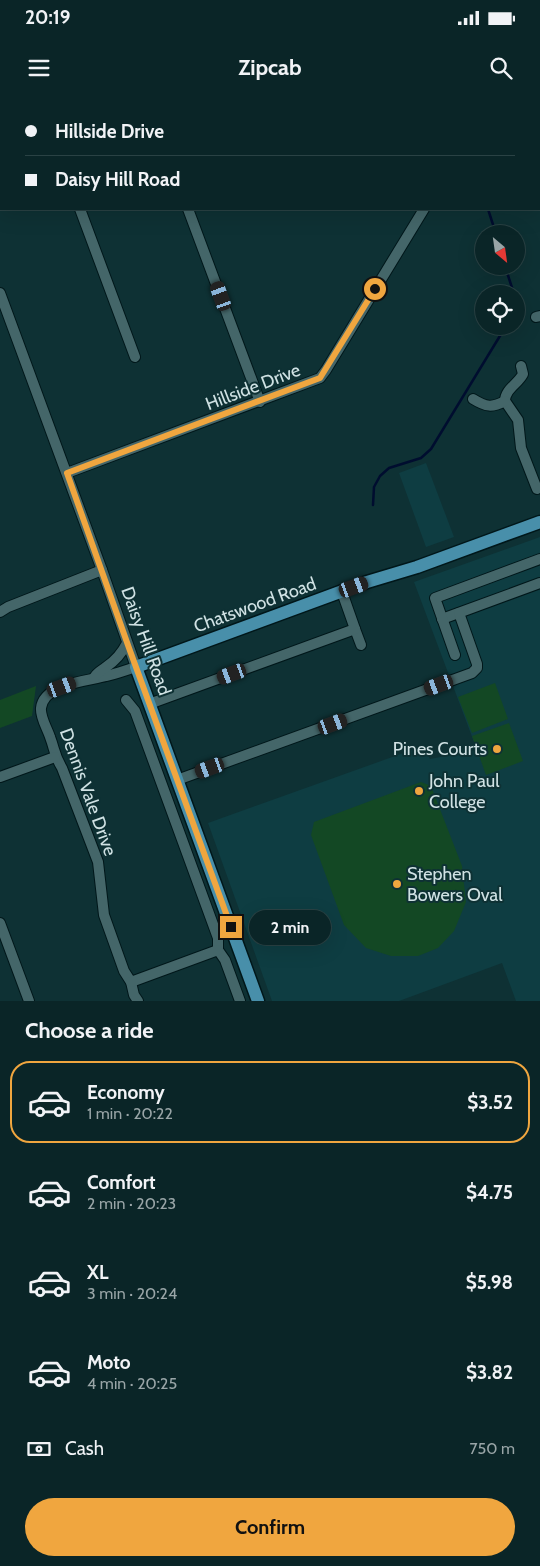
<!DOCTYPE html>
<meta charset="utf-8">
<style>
:root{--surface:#0a2527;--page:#183133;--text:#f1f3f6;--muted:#99a5a7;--line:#2a4244;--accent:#f0a63f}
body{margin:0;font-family:Cabin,sans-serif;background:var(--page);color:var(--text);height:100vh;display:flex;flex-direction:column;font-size:19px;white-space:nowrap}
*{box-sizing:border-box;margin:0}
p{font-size:16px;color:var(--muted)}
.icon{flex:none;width:28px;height:28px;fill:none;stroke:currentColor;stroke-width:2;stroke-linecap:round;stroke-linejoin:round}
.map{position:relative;height:901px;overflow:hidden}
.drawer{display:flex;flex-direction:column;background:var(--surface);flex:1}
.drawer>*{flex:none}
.banner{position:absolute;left:0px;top:0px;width:540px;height:110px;box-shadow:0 5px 20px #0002,0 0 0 1px var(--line);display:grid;align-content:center;height:110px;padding:0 25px;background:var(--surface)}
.needle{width:32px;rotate:151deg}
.fabs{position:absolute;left:475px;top:125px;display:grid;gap:10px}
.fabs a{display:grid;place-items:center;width:50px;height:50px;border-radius:50%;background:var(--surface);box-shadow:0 5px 20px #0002,0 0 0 1px var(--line);font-size:25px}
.end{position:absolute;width:22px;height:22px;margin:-11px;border:6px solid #f0a63f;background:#111;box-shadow:0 0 0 2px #111}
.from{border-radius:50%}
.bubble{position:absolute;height:35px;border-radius:18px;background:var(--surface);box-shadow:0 5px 20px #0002,0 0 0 1px var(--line);font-size:16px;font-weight:700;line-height:35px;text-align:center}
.car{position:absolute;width:15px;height:30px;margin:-15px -8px;border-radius:6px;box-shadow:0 0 4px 1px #0007;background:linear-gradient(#222 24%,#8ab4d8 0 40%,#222 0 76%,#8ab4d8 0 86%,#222 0)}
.banner b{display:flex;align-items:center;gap:18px;height:48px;font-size:19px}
.banner b+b{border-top:1px solid var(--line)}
.banner i{width:12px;height:12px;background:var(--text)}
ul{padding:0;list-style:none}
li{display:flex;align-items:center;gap:15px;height:82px;margin:0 10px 8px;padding:0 15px;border:2px solid transparent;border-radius:20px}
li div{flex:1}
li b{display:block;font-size:19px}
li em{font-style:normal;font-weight:700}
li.active{border-color:var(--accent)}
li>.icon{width:45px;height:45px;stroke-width:1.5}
h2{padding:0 25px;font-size:22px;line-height:60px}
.pay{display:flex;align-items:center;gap:12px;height:55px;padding:0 25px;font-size:19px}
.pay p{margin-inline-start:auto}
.action{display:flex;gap:10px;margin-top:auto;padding:10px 25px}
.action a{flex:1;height:58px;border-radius:30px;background:var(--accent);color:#111;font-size:20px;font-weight:700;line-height:58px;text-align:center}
.status{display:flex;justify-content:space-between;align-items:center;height:35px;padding:0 25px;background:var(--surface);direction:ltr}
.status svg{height:14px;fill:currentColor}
header{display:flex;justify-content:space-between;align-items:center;height:65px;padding:0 25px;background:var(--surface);font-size:22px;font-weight:700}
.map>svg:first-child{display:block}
.built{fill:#0e3d42}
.green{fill:#134824}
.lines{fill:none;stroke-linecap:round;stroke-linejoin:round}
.stream{stroke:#000d2f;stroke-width:2.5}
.minor-casing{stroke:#00171a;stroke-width:12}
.major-casing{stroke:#00171a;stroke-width:15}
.minor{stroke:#446669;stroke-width:10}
.major{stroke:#488faa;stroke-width:12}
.route{stroke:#f0a63f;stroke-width:6}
.poi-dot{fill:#f0a63f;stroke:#0e3134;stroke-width:2}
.labels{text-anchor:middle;stroke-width:4;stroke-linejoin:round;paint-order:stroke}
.street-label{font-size:18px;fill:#d0e2e4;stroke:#0e3134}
.poi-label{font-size:18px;fill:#d0e2e4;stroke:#0e3134;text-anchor:start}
</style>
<div class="status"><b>20:19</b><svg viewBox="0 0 49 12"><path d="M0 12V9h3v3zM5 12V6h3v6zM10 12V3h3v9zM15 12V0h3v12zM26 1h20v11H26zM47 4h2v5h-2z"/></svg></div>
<header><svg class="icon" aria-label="menu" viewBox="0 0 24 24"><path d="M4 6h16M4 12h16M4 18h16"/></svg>Zipcab<svg class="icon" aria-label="search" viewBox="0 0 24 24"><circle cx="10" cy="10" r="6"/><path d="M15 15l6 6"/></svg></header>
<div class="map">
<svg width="540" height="901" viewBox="0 0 540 901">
<rect width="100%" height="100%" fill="#0e3134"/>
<g class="built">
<polygon points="426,363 454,437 426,447 399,373"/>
<polygon points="540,437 540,901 516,901 502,863 399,901 272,901 208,723 423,646 430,659 477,650 414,482"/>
</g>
<g class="green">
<polygon points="495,583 508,619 472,633 458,597"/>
<polygon points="36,586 32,616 0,628 0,600"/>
<polygon points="509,623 523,661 486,675 472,636"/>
<polygon points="421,682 431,686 462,766 466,802 454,831 438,848 418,856 391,856 366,848 344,825 311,735 314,722"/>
</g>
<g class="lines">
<g class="stream">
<polyline points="453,0 453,1"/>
<polyline points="488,109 496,134"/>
<polyline points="505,166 514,194"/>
<polyline points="373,405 374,387 380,376 389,368 421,358 431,349 506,226"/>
</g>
<defs>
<g id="minor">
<polyline points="40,0 41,1"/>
<polyline points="148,0 149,1"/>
<polyline points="292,0 294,1"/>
<polyline points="328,0 330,1"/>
<polyline points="80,109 135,257"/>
<polyline points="188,109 260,302"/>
<path d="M0,193L102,470L136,567C126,570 116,574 106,576C89,581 44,583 41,608C40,617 47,628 50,637C55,650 54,655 62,668L98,762L104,815L124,871L131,882L134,895L138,901"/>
<polyline points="536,217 540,216"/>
<path d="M521,266L523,274C518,284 505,289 505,301L518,320L521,348L537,389"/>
<path d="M473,299C486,307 492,308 505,301"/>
<polyline points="67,373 320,278 326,270 424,109"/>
<polyline points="0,512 8,507 102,470"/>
<polyline points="442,519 540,483"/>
<polyline points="355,529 361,545"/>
<polyline points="455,555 435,498 540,459"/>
<path d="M94,578C97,572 101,571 106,567C115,561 122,553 127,543"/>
<polyline points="126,600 135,611 218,838 218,850 225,860 240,901"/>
<polyline points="149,604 355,529 342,492"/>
<polyline points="0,677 55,657"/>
<polyline points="177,680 472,573 477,568 477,564 459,513"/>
<polyline points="0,823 29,901"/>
<polyline points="131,882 218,850"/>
</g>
<polyline id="major" points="258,901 136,567 367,482 417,467 540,422"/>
</defs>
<use href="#minor" class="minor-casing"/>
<use href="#major" class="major-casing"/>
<use href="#minor" class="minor"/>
<use href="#major" class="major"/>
</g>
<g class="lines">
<polyline class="route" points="231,827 129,548 67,373 320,278 375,189"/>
</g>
<g class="poi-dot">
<circle cx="497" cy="649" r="5"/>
<circle cx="419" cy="691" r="5"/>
<circle cx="397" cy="784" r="5"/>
</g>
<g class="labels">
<g class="street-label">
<text transform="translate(253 287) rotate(-21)" y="6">Hillside Drive</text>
<text transform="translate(255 505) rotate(-20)" y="6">Chatswood Road</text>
<text transform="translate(146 541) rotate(70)" y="6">Daisy Hill Road</text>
<text transform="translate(88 692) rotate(70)" y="6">Dennis Vale Drive</text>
</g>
<g class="poi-label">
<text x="487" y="655" text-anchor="end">Pines Courts</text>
<text x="429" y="687">John Paul<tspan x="429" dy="21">College</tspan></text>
<text x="407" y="780">Stephen<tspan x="407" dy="21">Bowers Oval</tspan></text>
</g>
</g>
</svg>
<div class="fabs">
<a><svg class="needle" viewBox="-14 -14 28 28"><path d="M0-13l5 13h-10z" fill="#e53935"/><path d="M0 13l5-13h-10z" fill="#99a5a7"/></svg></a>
<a><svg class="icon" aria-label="locate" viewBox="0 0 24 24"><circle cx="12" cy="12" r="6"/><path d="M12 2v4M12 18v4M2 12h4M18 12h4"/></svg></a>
</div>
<i class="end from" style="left:375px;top:189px"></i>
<i class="end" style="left:231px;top:827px"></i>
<div class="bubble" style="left:249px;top:810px;width:82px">2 min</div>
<i class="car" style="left:221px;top:196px;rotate:340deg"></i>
<i class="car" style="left:354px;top:487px;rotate:70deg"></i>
<i class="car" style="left:232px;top:574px;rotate:250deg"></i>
<i class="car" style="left:439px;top:585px;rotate:250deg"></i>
<i class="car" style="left:62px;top:587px;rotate:70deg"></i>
<i class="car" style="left:333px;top:624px;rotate:70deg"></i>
<i class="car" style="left:210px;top:668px;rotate:250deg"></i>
<div class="banner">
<b><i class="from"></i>Hillside Drive</b>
<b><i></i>Daisy Hill Road</b>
</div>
</div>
<section class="drawer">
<h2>Choose a ride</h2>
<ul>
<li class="active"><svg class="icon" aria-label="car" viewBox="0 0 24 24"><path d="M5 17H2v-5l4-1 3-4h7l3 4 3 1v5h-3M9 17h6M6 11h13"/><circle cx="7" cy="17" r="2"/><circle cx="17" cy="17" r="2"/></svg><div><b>Economy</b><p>1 min · 20:22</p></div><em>$3.52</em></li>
<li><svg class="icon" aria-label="car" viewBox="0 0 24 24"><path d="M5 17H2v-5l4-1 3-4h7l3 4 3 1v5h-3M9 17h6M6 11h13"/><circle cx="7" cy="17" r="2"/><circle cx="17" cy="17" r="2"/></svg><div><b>Comfort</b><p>2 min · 20:23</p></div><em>$4.75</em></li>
<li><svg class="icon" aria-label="car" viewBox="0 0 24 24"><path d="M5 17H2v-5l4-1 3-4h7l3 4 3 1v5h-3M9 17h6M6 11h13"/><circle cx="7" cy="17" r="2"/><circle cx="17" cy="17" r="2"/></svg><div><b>XL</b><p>3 min · 20:24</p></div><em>$5.98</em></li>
<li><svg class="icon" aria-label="car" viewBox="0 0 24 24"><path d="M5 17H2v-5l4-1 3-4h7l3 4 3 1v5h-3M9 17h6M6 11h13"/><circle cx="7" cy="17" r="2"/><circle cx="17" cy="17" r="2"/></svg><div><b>Moto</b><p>4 min · 20:25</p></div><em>$3.82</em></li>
</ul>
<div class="pay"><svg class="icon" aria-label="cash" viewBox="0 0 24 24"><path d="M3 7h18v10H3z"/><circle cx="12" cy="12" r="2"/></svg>Cash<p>750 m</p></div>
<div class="action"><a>Confirm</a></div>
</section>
